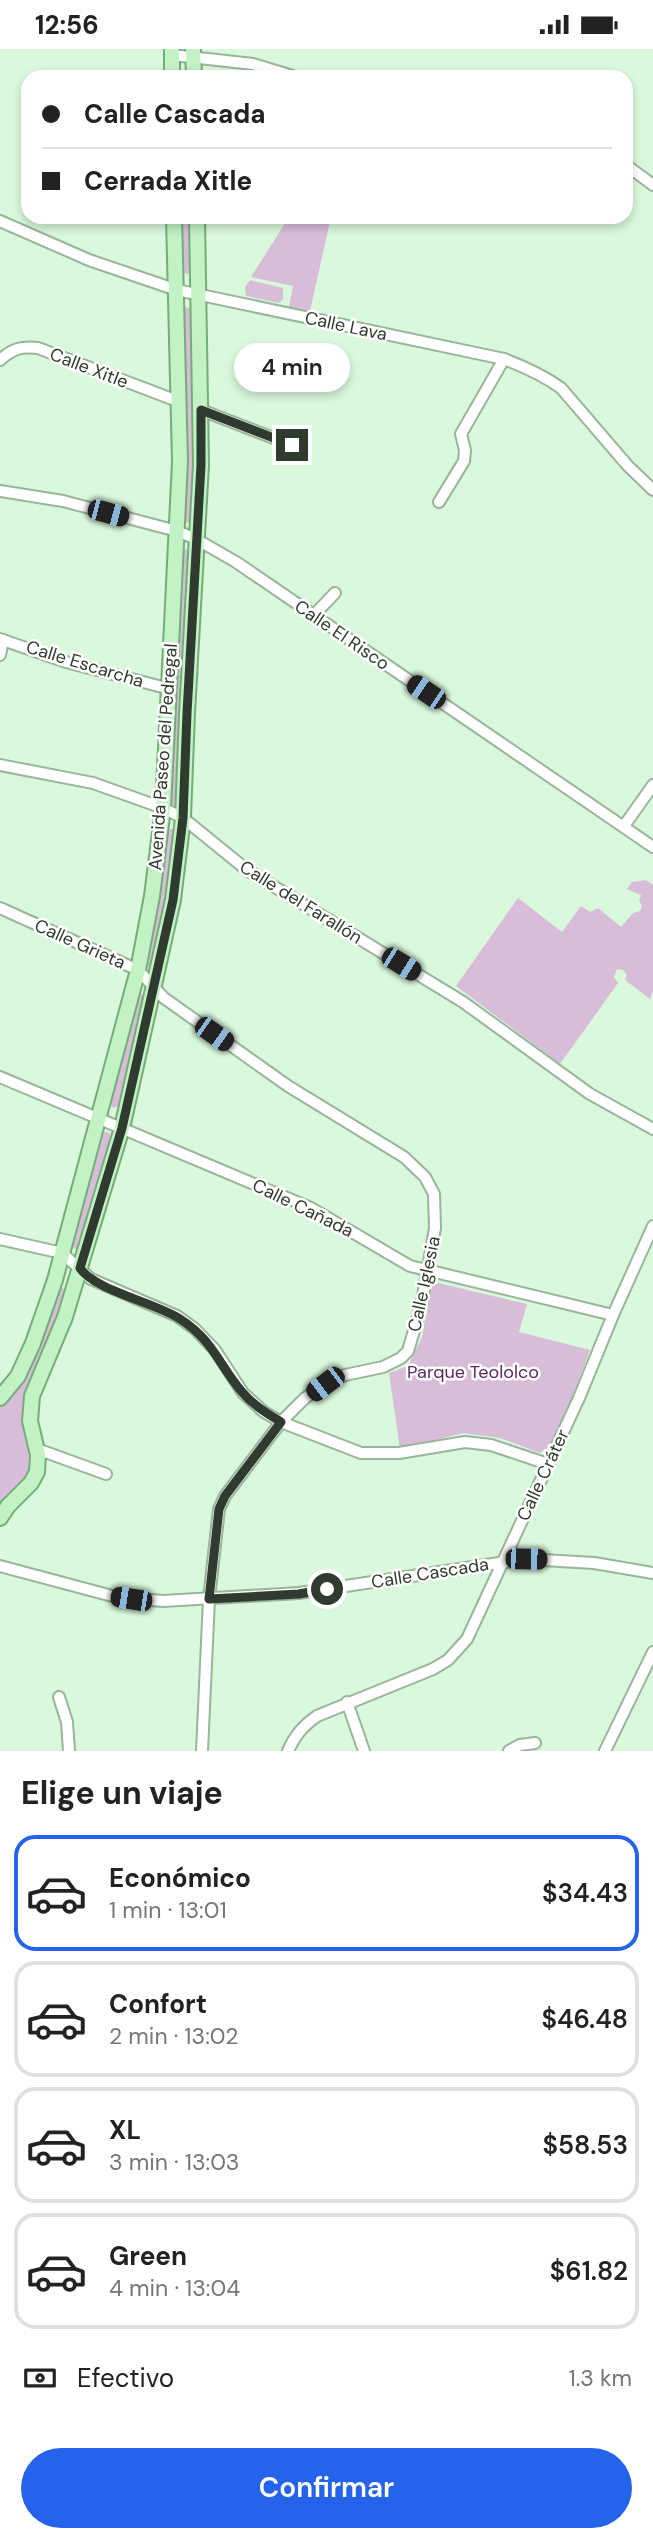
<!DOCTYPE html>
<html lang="es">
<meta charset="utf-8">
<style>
:root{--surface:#fff;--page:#f2f2f2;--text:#222;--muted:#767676;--line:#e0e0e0;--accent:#2563eb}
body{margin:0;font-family:"DM Sans",sans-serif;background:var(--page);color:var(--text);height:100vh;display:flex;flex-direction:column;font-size:26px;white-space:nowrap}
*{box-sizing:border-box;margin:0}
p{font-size:23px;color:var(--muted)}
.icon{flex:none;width:38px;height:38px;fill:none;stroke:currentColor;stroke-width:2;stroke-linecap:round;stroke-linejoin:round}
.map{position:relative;height:1702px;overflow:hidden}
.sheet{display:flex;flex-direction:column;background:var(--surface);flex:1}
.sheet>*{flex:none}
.hud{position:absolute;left:21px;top:21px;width:612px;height:154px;border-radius:21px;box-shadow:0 4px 10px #0003;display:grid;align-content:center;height:154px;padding:0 21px;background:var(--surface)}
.end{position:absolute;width:32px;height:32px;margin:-16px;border:9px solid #2f3b2f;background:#fff;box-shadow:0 0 0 4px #fff}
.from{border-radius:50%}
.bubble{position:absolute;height:49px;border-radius:24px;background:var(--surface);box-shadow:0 4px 10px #0003;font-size:23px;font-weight:600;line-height:49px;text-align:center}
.car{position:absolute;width:21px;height:42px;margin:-21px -10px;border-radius:9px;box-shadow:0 0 5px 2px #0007;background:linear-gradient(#222 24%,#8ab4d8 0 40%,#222 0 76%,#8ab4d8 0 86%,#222 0)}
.hud b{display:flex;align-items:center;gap:24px;height:66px;font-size:26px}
.hud b+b{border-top:2px solid var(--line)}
.hud i{width:18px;height:18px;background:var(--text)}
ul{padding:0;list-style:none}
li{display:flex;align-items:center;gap:21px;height:116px;margin:0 14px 10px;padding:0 7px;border:4px solid var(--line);border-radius:21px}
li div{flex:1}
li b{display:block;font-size:26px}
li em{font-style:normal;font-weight:600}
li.selected{border-color:var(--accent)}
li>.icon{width:63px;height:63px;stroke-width:1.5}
h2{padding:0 21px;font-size:32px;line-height:84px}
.pay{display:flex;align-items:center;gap:18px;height:77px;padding:0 21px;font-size:26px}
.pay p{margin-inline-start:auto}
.cta{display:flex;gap:14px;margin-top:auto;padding:14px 21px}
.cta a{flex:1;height:80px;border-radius:42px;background:var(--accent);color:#fff;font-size:28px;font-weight:600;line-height:80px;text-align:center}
.status{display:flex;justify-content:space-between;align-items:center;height:49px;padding:0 35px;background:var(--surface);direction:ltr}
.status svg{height:19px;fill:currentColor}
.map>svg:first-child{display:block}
.green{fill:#d8bdd8}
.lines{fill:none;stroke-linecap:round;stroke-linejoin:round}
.minor-casing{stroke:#99b59a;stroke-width:14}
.major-casing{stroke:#75ad78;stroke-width:18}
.minor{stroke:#fff;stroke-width:10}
.major{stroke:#c2f2c6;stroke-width:14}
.route{stroke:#2f3b2f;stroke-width:9}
.labels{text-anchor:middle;stroke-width:5;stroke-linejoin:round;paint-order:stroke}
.street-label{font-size:18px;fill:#2f3b2f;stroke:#fff}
.park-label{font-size:18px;fill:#5d2a5f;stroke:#fff}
</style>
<div class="status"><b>12:56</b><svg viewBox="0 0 49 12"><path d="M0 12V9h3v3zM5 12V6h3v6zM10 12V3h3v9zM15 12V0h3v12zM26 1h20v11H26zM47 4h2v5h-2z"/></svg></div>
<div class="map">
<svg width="653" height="1702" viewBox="0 0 653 1702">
<rect width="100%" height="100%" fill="#daf8db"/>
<g class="green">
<polygon points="180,168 192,168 192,223 188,225 181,223"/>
<polygon points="279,168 331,168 310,262 289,258 293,237 251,228 284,176"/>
<polygon points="250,231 283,239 283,250 279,254 246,247 245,238"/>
<polygon points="186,258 193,261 196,415 192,470 187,474 184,473 183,261"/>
<polygon points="182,499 192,502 178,755 170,757"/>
<polygon points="168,780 174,780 176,784 169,846 153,916 149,918 144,915 165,785"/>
<polygon points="646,831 653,836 653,942 650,950 625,931 627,926 623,921 617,920 614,928 618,934 560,1015 456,937 518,849 562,883 581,857 590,863 598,859 621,878 633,864 640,862 642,857 639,852 641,846 627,840 632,833"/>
<polygon points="141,945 145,947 122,1048 119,1057 113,1059 108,1053 136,950"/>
<polygon points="100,1082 110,1084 110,1094 82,1194 76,1200 71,1199 69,1195"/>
<polygon points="438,1234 527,1255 519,1283 590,1301 555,1394 540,1404 500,1389 463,1384 400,1400 389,1324 408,1317 422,1288 431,1238"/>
<polygon points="56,1237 68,1241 41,1318 33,1421 0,1460 0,1355"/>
</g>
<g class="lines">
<defs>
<g id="minor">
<polyline points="172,6 253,15 296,28"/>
<polyline points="626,116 653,136"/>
<path d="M0,172L89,211L177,241L504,310C525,318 543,326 561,339L628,417L653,441"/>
<path d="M0,311C12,300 21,297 38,299L180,353"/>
<polyline points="201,361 292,396"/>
<polyline points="0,442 63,452 177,482 196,490 236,513 653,798"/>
<polyline points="439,453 464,412 465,401 461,385 504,310"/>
<polyline points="314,566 335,544"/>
<polyline points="0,590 66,613 170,640"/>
<polyline points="0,606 3,591"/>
<polyline points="0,716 93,734 163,759 183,769 247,821 463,953 590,1045 653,1080"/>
<polyline points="624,777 653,736"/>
<polyline points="0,859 138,921 164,949 288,1037 404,1108 425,1128 434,1145 435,1179 421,1258 408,1302 401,1309 383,1318 345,1326 325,1335 305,1349 281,1373 225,1447 219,1460 209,1550 202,1702"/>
<polyline points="0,1028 311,1159 410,1217 613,1266"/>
<polyline points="0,1190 62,1204 91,1230 177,1267 195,1280 215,1301 243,1344 264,1363 281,1373 361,1404 399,1404 465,1393 491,1396 548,1415"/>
<polyline points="37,1400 106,1425"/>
<polyline points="0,1517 116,1548 163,1552 299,1544 526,1510 594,1514 653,1524"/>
<polyline points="59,1648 67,1673 69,1702"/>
<polyline points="347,1653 364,1702"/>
<path d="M288,1702C295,1686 303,1677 317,1667L433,1620L448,1611L467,1590L579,1349L613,1266L653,1177"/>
<polyline points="509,1702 520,1696 535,1694"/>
<polyline points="605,1702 653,1603"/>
</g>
<g id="major">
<polyline points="172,0 172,28"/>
<polyline points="193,0 194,28"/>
<polyline points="0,1349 18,1327 33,1294 55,1231 138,921 152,847 163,759 180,413 174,168"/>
<polyline points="0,1469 8,1457 31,1434 37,1423 38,1406 30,1372 32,1347 65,1268 122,1079 173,851 183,769 187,664 201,416 197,168"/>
</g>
</defs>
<use href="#minor" class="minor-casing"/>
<use href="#major" class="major-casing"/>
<use href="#minor" class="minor"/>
<use href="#major" class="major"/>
</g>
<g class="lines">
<path class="route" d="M292,396L201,361V416L187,664L183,769L173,851L122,1079L80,1219C94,1241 156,1254 180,1270C213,1291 219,1316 242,1343C253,1356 268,1365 281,1373L225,1447L219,1460L209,1550L299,1545L327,1540"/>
</g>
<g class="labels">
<g class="street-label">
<text transform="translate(346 277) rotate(12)" y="6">Calle Lava</text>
<text transform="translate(89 319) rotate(21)" y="6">Calle Xitle</text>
<text transform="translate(342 586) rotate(34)" y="6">Calle El Risco</text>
<text transform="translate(85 615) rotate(17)" y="6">Calle Escarcha</text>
<text transform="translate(163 708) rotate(-86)" y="6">Avenida Paseo del Pedregal</text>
<text transform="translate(301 853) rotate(32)" y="6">Calle del Farallón</text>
<text transform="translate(80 895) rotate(24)" y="6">Calle Grieta</text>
<text transform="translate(303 1159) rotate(26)" y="6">Calle Cañada</text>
<text transform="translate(424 1235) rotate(-78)" y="6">Calle Iglesia</text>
<text transform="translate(543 1426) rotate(-65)" y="6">Calle Cráter</text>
<text transform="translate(430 1524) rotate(-9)" y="6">Calle Cascada</text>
</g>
<g class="park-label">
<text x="473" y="1329">Parque Teololco</text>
</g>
</g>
</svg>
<i class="end from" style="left:327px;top:1540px"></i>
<i class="end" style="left:292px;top:396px"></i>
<div class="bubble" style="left:234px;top:294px;width:116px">4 min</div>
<i class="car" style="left:108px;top:464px;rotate:105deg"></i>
<i class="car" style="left:426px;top:643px;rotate:304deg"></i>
<i class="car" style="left:401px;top:915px;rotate:122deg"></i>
<i class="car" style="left:214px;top:985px;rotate:125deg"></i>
<i class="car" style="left:325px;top:1335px;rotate:233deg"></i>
<i class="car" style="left:526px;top:1510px;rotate:91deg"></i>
<i class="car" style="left:131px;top:1550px;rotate:279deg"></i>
<div class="hud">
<b><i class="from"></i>Calle Cascada</b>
<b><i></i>Cerrada Xitle</b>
</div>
</div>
<section class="sheet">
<h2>Elige un viaje</h2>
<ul>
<li class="selected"><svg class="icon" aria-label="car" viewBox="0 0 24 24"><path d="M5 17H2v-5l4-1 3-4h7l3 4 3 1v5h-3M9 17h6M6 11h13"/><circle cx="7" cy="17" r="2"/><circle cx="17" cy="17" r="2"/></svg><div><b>Económico</b><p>1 min · 13:01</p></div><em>$34.43</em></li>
<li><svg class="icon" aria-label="car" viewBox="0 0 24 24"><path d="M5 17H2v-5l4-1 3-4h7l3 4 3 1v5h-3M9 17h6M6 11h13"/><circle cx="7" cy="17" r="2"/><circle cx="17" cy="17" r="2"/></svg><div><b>Confort</b><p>2 min · 13:02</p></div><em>$46.48</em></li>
<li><svg class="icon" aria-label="car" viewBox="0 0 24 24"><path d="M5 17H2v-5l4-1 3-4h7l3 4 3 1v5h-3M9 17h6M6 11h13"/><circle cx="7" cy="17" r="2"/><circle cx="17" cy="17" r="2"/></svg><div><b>XL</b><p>3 min · 13:03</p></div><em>$58.53</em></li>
<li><svg class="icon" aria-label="car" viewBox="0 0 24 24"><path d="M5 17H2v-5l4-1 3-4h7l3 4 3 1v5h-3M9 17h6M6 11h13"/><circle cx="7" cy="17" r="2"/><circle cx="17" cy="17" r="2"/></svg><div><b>Green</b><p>4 min · 13:04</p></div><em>$61.82</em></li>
</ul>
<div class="pay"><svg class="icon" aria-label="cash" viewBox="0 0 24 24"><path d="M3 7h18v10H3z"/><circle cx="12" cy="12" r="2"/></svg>Efectivo<p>1.3 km</p></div>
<div class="cta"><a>Confirmar</a></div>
</section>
